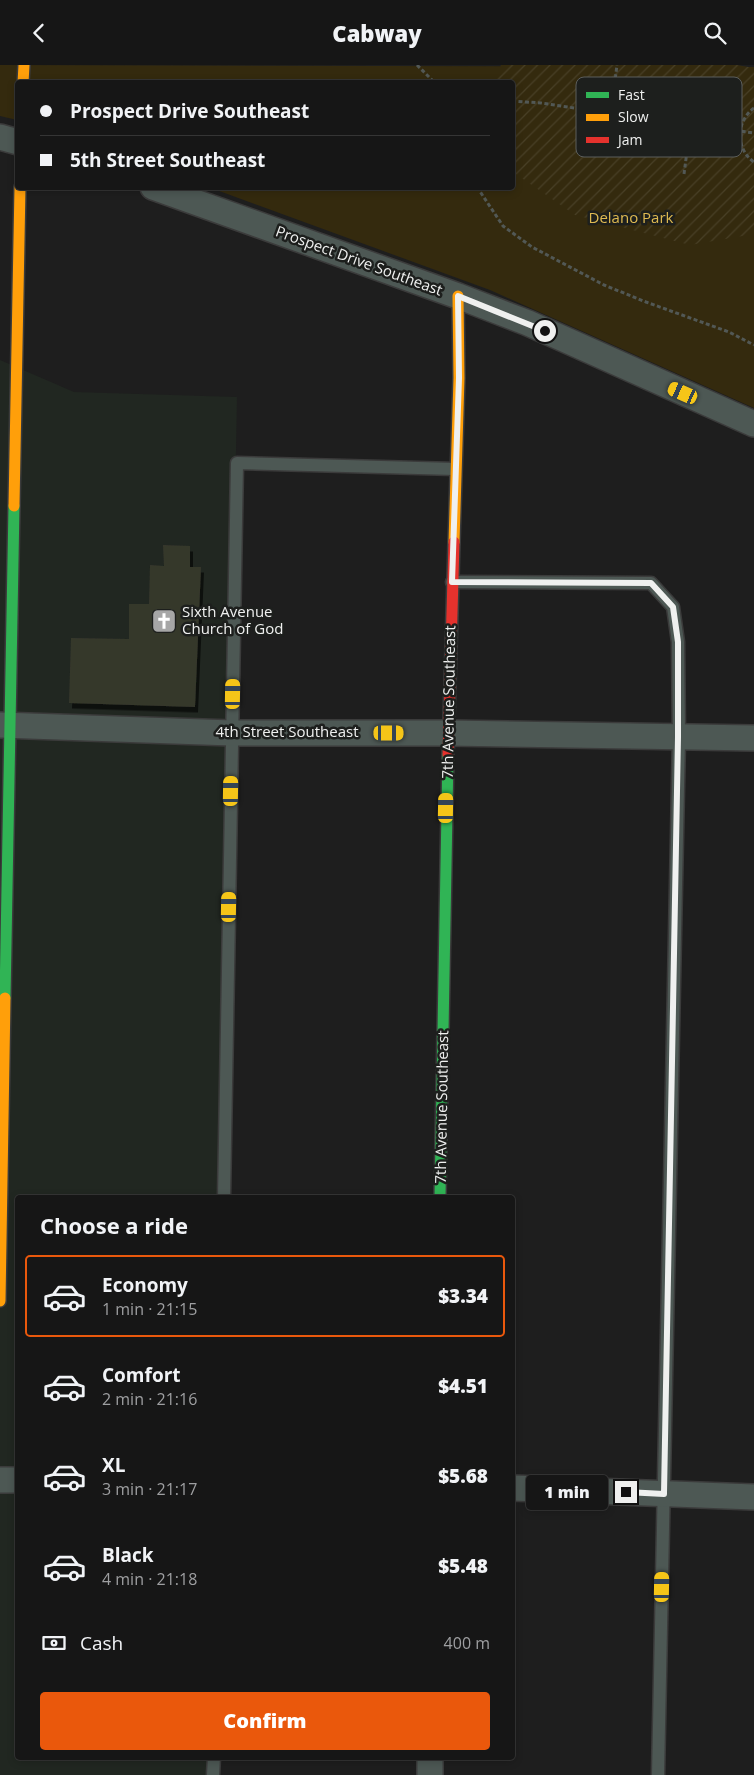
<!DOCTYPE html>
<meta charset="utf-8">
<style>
:root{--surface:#161616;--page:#232323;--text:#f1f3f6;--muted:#9e9fa1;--line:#353535;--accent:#ea580c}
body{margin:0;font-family:"Open Sans",sans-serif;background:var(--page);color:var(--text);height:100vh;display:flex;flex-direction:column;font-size:19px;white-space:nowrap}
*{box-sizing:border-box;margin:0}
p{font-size:16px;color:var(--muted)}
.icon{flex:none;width:28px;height:28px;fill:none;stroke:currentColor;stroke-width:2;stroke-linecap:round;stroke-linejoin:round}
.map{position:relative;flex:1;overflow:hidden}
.side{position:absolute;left:15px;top:1130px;width:500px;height:565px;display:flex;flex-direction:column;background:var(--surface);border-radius:5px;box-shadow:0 2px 8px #0003,0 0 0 1px var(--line)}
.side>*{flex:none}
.guide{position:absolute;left:15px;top:15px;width:500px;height:110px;border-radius:5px;box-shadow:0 2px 8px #0003,0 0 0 1px var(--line);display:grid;align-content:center;height:110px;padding:0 25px;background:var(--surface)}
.end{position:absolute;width:22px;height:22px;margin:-11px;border:6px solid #eff0ef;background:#111;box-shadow:0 0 0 2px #111}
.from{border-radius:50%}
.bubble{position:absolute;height:35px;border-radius:5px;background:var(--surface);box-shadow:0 2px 8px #0003,0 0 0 1px var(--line);font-size:16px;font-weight:800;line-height:35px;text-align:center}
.car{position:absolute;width:15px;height:30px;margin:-15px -8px;border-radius:6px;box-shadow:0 0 4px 1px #0007;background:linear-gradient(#f5c518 24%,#345 0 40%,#f5c518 0 76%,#345 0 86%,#f5c518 0)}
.guide b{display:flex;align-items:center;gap:18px;height:48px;font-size:19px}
.guide b+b{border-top:1px solid var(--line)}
.guide i{width:12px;height:12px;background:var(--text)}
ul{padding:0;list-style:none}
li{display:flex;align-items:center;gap:15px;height:82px;margin:0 10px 8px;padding:0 15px;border:2px solid transparent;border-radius:5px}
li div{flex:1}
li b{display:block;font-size:19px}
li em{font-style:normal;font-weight:800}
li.selected{border-color:var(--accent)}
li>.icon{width:45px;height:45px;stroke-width:1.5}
h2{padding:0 25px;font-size:22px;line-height:60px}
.pay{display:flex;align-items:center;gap:12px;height:55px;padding:0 25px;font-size:19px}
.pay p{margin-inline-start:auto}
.primary-button{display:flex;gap:10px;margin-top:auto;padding:10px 25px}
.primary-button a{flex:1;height:58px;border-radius:5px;background:var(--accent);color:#fff;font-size:20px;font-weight:800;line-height:58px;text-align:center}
header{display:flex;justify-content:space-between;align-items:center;height:65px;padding:0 25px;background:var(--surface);font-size:22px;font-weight:800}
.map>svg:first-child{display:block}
.built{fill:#212721}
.park{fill:#342a0e}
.garden{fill:url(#garden-furrows)}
.building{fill:#36372c;filter:url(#shadow)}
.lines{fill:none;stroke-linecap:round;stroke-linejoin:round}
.lane-casing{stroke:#3b3b3b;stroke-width:15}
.street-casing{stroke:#3b3b3b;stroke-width:28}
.fast-casing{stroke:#3b3b3b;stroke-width:14}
.slow-casing{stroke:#3b3b3b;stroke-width:14}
.jam-casing{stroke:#3b3b3b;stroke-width:14}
.path{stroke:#525855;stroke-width:3;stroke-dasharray:4 2.5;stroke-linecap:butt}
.lane{stroke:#4d5854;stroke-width:12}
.street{stroke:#4d5854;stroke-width:25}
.fast{stroke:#30b455;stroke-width:11}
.slow{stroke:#ff9f0a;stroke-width:11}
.jam{stroke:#e5322d;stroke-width:11}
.route{stroke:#eff0ef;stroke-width:6}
.labels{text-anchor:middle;stroke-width:5;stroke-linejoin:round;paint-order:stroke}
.park-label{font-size:15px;fill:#dfba51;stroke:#1d1f1d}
.street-label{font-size:15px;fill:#eff0ef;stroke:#1d1f1d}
.poi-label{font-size:15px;fill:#eff0ef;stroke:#1d1f1d;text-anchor:start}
.key{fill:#1d1f1d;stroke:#5c5e5c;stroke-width:1}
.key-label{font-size:14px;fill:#eff0ef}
</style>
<header><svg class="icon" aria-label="back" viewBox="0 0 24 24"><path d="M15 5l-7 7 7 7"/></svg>Cabway<svg class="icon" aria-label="search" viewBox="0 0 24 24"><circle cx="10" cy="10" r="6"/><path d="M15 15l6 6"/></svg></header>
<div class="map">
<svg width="754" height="1710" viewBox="0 0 754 1710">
<defs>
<pattern id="garden-furrows" width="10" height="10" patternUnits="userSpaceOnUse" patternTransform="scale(1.25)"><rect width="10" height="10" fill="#342a0e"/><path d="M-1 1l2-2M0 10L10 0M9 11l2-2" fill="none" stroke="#483f26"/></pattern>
<filter id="shadow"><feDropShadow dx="3" dy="5.5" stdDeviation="0" flood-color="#0009"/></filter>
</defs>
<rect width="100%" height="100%" fill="#1e1e1e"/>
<polygon class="built" points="0,295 74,327 237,332 222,1132 18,1132 18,1692 212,1693 212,1710 0,1710"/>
<polygon class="park" points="0,0 754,2 754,343 490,225 211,123 512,122 512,18 18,18 17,55 0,51"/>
<polygon class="garden" points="501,0 737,0 754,3 754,169 690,180 575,150 513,107 512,18 494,17"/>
<polygon class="building" points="163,480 190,481 190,502 201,502 195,642 69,638 71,573 129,574 129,539 149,539 150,500 164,501"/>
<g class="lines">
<defs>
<g id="lane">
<polyline points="452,517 651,518 673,542 678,577 679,672 658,1710"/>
<polyline points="224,1132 237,398 455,404"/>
<polyline points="213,1710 214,1692"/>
</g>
<g id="street">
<polyline points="0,72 18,77"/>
<polyline points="153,122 458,231 528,258 754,359"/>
<polyline points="0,660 232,668 448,668 754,673"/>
<polyline points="0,1415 18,1415"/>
<polyline points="512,1423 754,1432"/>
<polyline points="430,1710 430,1692"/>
</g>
<g id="fast">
<polyline points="5,933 14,441"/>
<polyline points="440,1132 448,690"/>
</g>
<g id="slow">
<polyline points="23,18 24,0"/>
<polyline points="14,441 20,122"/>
<polyline points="454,477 459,313 458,231"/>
<polyline points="0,1236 5,933"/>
</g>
<polyline id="jam" points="448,690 454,477"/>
</defs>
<use href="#lane" class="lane-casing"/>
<use href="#street" class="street-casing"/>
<use href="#fast" class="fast-casing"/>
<use href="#slow" class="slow-casing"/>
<use href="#jam" class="jam-casing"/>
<g class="path">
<polyline points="417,0 435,18"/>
<circle cx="611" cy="48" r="33"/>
<polyline points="512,36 541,38 601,47"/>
<polyline points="612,39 617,0"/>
<circle cx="611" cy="49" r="10"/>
<path d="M754,43C736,56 735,84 754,97"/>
<circle cx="691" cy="59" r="12"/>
<polyline points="694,47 696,29"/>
<polyline points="620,50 679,57"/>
<polyline points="703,61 754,68"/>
<polyline points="604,81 609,58"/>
<polyline points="684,109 689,71"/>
<polyline points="477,122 503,161 532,182 604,220 646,237 729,267 754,280"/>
</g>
<use href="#lane" class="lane"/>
<use href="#street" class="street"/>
<use href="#fast" class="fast"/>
<use href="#slow" class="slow"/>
<use href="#jam" class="jam"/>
</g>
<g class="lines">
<polyline class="route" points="545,266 458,231 459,313 452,517 651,518 673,542 678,577 678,672 664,1429 626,1427"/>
</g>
<defs>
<symbol id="church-square" viewBox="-11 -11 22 22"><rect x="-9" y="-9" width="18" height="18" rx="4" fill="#a6a6a6" stroke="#1d1f1d"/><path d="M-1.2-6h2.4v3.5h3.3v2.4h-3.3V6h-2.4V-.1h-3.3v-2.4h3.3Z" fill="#fff"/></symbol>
</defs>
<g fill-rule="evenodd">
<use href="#church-square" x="150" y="542" width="28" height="28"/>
</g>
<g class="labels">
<g class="park-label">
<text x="631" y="158">Delano Park</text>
</g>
<g class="street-label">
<text transform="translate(359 196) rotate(20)" y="5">Prospect Drive Southeast</text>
<text transform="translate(449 637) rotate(-89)" y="5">7th Avenue Southeast</text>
<text x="287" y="672">4th Street Southeast</text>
<text transform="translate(442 1042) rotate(-89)" y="5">7th Avenue Southeast</text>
</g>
<g class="poi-label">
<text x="182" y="552">Sixth Avenue<tspan x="182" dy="17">Church of God</tspan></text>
</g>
</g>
<rect x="576" y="12" width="166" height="80" rx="8" class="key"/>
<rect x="586" y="27" width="23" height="6" fill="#30b455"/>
<rect x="586" y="49" width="23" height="7" fill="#ff9f0a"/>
<rect x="586" y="72" width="23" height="6" fill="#e5322d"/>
<g class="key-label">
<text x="618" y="35">Fast</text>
<text x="618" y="57">Slow</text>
<text x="618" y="80">Jam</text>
</g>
</svg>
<i class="end from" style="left:545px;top:266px"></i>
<i class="end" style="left:626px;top:1427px"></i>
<div class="bubble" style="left:526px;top:1410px;width:82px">1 min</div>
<i class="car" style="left:683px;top:328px;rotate:294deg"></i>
<i class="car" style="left:233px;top:629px;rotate:1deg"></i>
<i class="car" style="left:389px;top:668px;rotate:90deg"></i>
<i class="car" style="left:231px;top:726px;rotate:1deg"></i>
<i class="car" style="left:446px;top:743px;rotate:1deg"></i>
<i class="car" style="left:229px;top:842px;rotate:1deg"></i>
<i class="car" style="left:662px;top:1522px;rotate:1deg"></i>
<div class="guide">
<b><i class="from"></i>Prospect Drive Southeast</b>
<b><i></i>5th Street Southeast</b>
</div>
<section class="side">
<h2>Choose a ride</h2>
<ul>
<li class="selected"><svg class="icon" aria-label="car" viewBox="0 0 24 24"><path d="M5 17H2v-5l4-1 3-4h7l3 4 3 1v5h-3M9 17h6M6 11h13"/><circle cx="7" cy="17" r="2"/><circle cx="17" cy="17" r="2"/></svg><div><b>Economy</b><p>1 min · 21:15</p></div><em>$3.34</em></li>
<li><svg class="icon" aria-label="car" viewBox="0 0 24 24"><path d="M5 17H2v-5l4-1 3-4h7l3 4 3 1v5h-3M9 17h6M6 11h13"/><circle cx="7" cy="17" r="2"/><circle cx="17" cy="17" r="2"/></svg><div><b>Comfort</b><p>2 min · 21:16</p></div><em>$4.51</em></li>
<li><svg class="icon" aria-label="car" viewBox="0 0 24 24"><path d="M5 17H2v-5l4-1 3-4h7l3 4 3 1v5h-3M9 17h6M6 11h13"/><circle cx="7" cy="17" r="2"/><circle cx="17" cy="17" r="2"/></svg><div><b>XL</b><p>3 min · 21:17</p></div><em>$5.68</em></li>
<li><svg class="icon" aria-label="car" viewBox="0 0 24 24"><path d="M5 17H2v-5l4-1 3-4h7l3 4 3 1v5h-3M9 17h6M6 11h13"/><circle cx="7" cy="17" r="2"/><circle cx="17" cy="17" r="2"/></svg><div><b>Black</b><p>4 min · 21:18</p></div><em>$5.48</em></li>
</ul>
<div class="pay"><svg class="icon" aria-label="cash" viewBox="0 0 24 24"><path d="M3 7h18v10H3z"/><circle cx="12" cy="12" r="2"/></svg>Cash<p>400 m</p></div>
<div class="primary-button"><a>Confirm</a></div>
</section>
</div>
